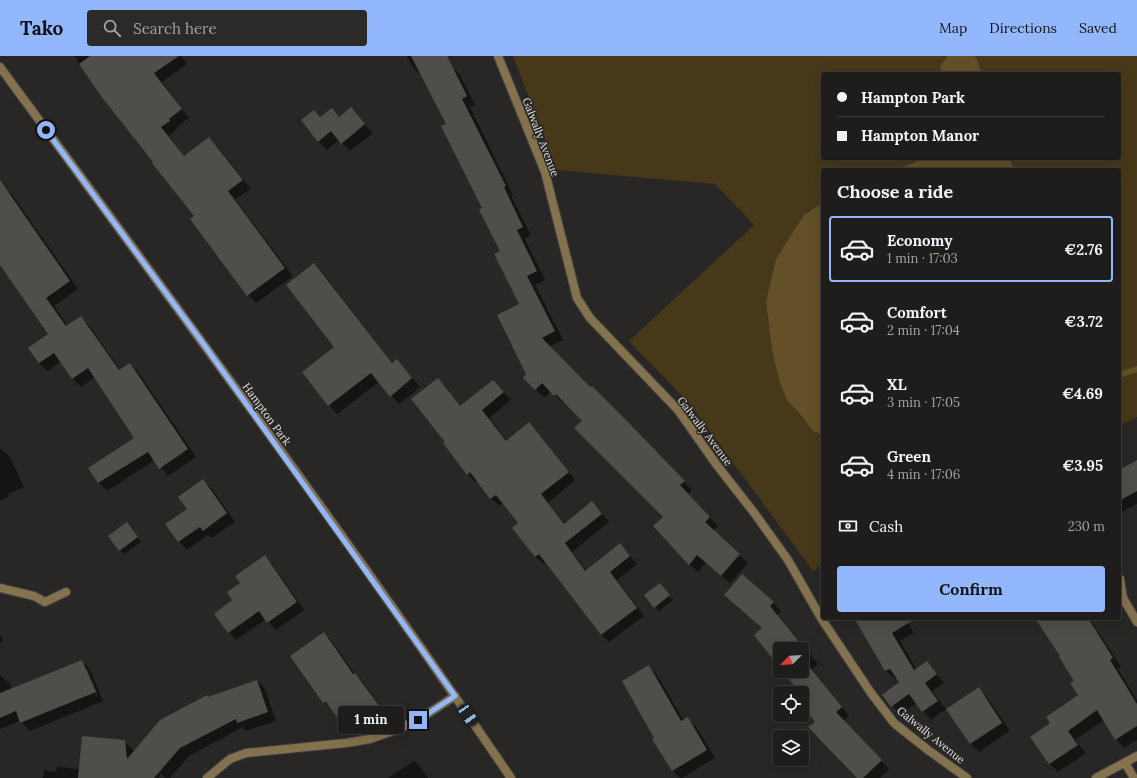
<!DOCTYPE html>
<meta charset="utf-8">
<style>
:root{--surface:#1e1d1c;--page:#2b2a29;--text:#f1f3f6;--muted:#a1a2a3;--line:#3c3b3b;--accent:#93b7fd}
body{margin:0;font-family:Lora,serif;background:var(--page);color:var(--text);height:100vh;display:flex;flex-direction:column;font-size:15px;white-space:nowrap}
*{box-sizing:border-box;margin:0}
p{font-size:13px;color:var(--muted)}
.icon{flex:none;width:22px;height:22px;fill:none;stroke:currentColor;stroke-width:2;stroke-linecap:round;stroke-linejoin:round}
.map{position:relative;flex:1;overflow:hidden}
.sheet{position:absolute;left:821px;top:112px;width:300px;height:452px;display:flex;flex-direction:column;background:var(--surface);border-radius:4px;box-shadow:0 4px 16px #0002,0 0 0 1px var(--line)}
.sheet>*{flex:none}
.hud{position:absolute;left:821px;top:16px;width:300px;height:88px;border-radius:4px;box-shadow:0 4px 16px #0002,0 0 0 1px var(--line);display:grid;align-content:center;height:88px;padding:0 16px;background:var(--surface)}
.needle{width:26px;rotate:246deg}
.controls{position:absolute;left:773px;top:586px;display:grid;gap:8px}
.controls a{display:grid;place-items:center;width:36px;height:36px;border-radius:4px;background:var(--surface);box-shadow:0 4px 16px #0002,0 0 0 1px var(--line);font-size:20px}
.end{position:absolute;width:18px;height:18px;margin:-9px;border:5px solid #93b7fd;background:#111;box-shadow:0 0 0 2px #111}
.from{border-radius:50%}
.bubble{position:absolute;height:28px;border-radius:4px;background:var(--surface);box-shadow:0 4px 16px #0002,0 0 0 1px var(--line);font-size:13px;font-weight:800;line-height:28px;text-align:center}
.car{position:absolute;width:12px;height:24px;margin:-12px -6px;border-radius:5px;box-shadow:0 0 3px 1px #0007;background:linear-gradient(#222 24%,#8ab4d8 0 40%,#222 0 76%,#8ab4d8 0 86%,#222 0)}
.hud b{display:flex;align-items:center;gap:14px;height:38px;font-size:15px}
.hud b+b{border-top:1px solid var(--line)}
.hud i{width:10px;height:10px;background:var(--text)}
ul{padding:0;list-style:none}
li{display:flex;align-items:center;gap:12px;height:66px;margin:0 8px 6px;padding:0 8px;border:2px solid transparent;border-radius:4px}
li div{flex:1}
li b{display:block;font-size:15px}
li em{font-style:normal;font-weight:800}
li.current{border-color:var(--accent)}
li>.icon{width:36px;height:36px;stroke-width:1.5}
h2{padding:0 16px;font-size:18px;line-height:48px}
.pay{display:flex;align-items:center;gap:10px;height:44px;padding:0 16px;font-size:15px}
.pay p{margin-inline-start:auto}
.button{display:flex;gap:8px;margin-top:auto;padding:8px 16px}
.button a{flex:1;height:46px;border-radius:4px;background:var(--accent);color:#111;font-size:16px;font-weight:800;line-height:46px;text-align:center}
header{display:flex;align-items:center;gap:24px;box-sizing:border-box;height:56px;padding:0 20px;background:var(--accent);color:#111}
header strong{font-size:19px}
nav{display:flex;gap:22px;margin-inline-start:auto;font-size:14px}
.search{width:280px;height:36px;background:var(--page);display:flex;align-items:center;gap:10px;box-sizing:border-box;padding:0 14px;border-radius:4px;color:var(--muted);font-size:15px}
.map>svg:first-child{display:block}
.green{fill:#473819}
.water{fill:#645028}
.shadow{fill:#0007;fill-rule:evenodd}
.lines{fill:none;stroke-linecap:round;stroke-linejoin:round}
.stream{stroke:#645028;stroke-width:6}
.building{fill:#4f4e4b}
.service-casing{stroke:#454543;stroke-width:10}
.minor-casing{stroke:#454543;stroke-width:10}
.service{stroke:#84724f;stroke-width:8}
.minor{stroke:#84724f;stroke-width:8}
.route{stroke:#93b7fd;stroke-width:5}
.labels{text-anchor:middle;stroke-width:3;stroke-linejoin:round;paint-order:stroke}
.street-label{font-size:11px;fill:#e0e0de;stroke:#282725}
</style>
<header>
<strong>Tako</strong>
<div class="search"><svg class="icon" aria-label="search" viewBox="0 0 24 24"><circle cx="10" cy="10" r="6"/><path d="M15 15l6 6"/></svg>Search here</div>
<nav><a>Map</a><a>Directions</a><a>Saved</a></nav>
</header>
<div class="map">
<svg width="1137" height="722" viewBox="0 0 1137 722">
<rect width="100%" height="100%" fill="#282725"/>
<g class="green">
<polygon points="513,0 947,0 940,11 941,18 823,18 823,102 926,102 894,114 823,114 823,147 804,159 766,246 772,294 779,324 787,344 799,357 814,376 823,378 823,508 813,515 689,347 629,285 754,169 715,128 557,114"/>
<polygon points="975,0 1137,0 1137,361 1119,370 1119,342 1121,338 1119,319 1119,114 1014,114 1010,102 1119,102 1119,18 982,18 978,6"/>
</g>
<g class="water">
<polygon points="947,0 975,0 978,6 982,18 941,18 940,11"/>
<polygon points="926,102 1010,102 1014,114 894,114"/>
<polygon points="823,147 823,378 814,376 799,357 787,344 779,324 772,294 766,246 776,203 804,159"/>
</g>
<g class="shadow">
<polygon points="74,0 181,0 187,8 162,26 189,62 176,72 177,73 169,80 185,101 209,82 217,90 251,133 235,143 293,220 256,247 248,239 191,163 195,160 102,40"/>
<polygon points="407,0 445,0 451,10 460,19 475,49 470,51 513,139 511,140 531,179 525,183 545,224 535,229 563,284 549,291 590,333 635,374 692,434 688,438 718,470 713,475 748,507 730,527 706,507 698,516 689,508 664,461 583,365 565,346 563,347 551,335 544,342 524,322 528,318 520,249 502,195 447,68 421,19 413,11"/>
<polygon points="332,53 340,62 351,53 373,77 350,95 339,84 327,94 318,85 321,62"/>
<polygon points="5,132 13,140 78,233 54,250 68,270 81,261 89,269 120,314 130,308 138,316 196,401 168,420 155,404 107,435 99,427 90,412 136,382 95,321 81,331 73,323 61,305 48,315 39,307 30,292 50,278 0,207 0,135"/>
<polygon points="314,208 322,216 393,308 397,304 420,331 399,348 379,326 337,358 329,349 303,316 336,291"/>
<polygon points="438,323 460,351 493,325 501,333 511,344 489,362 507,385 529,367 536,375 575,424 548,447 565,468 592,446 609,466 572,496 586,515 620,488 637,508 617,524 644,560 609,586 601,579 546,506 543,508 535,501 519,468 503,447 499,450 491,442 477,424 475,426 468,418 446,386"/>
<polygon points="0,393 1,393 10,401 24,431 8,438 9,440 0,445"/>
<polygon points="1137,405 1137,448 1119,457 1119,415"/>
<polygon points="203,425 212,433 235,466 212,482 208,479 187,494 179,486 167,468 188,453"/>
<polygon points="131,471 141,486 124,498 120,494"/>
<polygon points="265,501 272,508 304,554 276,574 266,563 236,584 229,576 234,545 242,527"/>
<polygon points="663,532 673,544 659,555 655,551"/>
<polygon points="773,546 781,555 778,559 818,608 812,613 849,660 843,665 889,713 880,722 859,722 802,648 802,637 793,637 796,631 784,615 802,615 802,593 780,593 780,610 763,573 733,547"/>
<polygon points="854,562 905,562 914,577 900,585 917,614 927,606 944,627 932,635 946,653 931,664 916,647 900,659 883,639 900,626 897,622 895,623 886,615"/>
<polygon points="1036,562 1089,562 1121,611 1118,613 1137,644 1137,684 1124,692 1116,683 1104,664 1075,684 1086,697 1058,716 1050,708 1031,681 1052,667 1079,639 1075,625 1061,600"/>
<polygon points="0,577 3,585 0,587"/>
<polygon points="324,577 332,586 355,618 363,626 387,660 361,679 352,670 348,672 333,654 324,646"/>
<path d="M82,605L90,613L103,645L30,675L20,665L0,673V620H1L10,628L12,634ZM85,613H87L98,640L97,641Z"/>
<polygon points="649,610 657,619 684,665 688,663 696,671 715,702 682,722 680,722 672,714 656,682"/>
<polygon points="257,625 265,633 276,665 246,675 243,671 189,700 170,722 166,722 160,717 159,722 43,722 44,714 56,716 57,711 80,713 124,685 133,694 133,697 207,640 209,642"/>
<polygon points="979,632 987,641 1010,675 979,696 971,688 948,653"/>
<polygon points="414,705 422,713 428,722 388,722"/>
</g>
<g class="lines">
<polyline class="stream" points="1119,319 1137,313"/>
</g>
<g class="building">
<polygon points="90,0 179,0 154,17 182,53 169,63 170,65 161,71 184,100 209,81 243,124 228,135 285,212 247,240 190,163 194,160 152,107 153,106 101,40 79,8"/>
<polygon points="411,0 447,0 467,40 462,43 506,130 504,131 523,171 517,174 537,215 527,220 555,275 542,282 590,331 592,330 626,364 685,425 680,429 710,461 705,466 740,498 721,520 697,499 689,509 653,470 663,461 574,372 582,365 556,338 554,340 542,327 535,334 523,322 526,318 497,259 519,248 494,198 500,195 479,154 482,152 441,70 446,68"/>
<polygon points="351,51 365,68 341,88 331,75 318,86 301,64 314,54 320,61 332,52 339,61"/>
<polygon points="0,124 70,225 46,242 66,270 81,260 119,314 130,307 188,393 159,413 148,396 98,427 88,412 134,382 88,312 72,323 54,297 39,307 28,292 48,278 0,209"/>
<polygon points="314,207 392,307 397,303 412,322 390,341 371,317 328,350 302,316 334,291 286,229"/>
<polygon points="438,322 460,350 493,324 504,336 482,354 506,385 529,366 569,416 541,438 564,468 592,445 602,458 565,487 585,515 620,487 630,500 610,516 637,552 601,579 539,498 535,501 512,472 518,467 496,439 490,443 470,416 467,419 443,387 445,386 411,343"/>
<polygon points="1137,404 1137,435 1119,445 1119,414"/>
<polygon points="203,423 227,457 203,475 200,471 178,486 165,468 187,453 178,441"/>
<polygon points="127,466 138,481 119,495 108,480"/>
<polygon points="265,499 297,546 267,567 259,555 228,577 214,558 232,544 227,536 240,527 235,520"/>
<polygon points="742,518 774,546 770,550 810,599 804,604 842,651 836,656 882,704 863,722 857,722 808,671 815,666 802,649 802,637 793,637 790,634 795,631 783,615 802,615 802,593 780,593 780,612 754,579 762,572 724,539"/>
<polygon points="660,527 670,539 654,552 644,539"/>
<polygon points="854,562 917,562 892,577 914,614 927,605 937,618 925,627 938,645 922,656 909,638 891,651 882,639 899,626 890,613 885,615"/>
<polygon points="1035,562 1088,562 1113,602 1110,604 1137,648 1137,670 1115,684 1097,654 1068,675 1078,689 1049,708 1030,681 1050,667 1046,661 1078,639 1070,627 1074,625 1059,601 1060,600"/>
<polygon points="324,576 353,618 355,617 380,651 352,671 344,661 339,664 326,646 323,647 290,600"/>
<polygon points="82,604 96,636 20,667 16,655 0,662 0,637"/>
<polygon points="649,609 681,665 688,661 707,694 672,715 652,683 654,682 622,625"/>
<polygon points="257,624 268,656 237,667 236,663 180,692 154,722 78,722 82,680 125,684 127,703 160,664 207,639 208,641"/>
<polygon points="979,631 1002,667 970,688 946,653"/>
</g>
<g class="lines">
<defs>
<polyline id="service" points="0,532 34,540 45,546 66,536"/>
<g id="minor">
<polyline points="498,0 545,116 577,242 590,262 678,354 716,408 755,458 788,504 821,562 871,637 894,667 928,694 967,722"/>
<path d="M0,11C173,246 347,481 511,722"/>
<polyline points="1120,523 1123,542 1137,566"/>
<polyline points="1125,707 1134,722"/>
<polyline points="207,722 230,703 246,697 346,687 370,683 393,675 418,664 455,640"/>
<polyline points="1096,722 1137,700"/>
</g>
</defs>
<use href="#service" class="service-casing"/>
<use href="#minor" class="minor-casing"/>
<use href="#service" class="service"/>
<use href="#minor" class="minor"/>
</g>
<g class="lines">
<polyline class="route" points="46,74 202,286 455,640 418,664"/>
</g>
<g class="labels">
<g class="street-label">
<text transform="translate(541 81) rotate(69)" y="4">Galwally Avenue</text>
<text transform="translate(267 358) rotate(54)" y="4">Hampton Park</text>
<text transform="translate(705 375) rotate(53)" y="4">Galwally Avenue</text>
<text transform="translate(931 679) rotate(39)" y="4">Galwally Avenue</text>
</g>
</g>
</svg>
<div class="controls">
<a><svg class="needle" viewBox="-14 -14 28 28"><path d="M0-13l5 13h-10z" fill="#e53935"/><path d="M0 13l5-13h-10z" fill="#a1a2a3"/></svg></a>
<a><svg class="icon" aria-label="locate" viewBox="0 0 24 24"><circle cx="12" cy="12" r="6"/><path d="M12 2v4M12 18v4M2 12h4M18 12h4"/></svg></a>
<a><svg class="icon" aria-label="layers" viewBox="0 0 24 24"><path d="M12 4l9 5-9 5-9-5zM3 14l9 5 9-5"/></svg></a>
</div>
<i class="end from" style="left:46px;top:74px"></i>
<i class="end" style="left:418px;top:664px"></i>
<div class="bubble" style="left:338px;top:650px;width:66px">1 min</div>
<i class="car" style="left:468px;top:659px;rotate:146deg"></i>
<div class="hud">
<b><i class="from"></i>Hampton Park</b>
<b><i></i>Hampton Manor</b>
</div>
<section class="sheet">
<h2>Choose a ride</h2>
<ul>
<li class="current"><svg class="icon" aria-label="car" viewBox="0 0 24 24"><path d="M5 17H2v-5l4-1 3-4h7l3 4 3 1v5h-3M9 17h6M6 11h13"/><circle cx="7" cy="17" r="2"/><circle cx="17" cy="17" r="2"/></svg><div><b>Economy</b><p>1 min · 17:03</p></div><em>€2.76</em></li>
<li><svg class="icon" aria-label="car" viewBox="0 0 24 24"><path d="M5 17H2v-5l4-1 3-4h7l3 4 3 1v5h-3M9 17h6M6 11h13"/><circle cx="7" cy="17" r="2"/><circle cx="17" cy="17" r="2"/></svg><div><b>Comfort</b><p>2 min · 17:04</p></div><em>€3.72</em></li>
<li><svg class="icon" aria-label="car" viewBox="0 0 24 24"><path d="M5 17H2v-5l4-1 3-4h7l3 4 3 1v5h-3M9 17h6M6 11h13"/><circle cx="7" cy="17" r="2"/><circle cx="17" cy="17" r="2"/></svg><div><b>XL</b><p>3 min · 17:05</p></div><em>€4.69</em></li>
<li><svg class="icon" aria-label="car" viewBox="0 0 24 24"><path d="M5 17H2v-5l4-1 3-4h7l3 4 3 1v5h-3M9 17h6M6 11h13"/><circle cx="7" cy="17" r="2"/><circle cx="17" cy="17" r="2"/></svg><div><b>Green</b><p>4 min · 17:06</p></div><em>€3.95</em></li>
</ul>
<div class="pay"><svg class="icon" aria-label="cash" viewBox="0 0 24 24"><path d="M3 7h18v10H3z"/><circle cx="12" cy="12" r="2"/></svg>Cash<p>230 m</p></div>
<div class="button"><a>Confirm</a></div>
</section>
</div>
